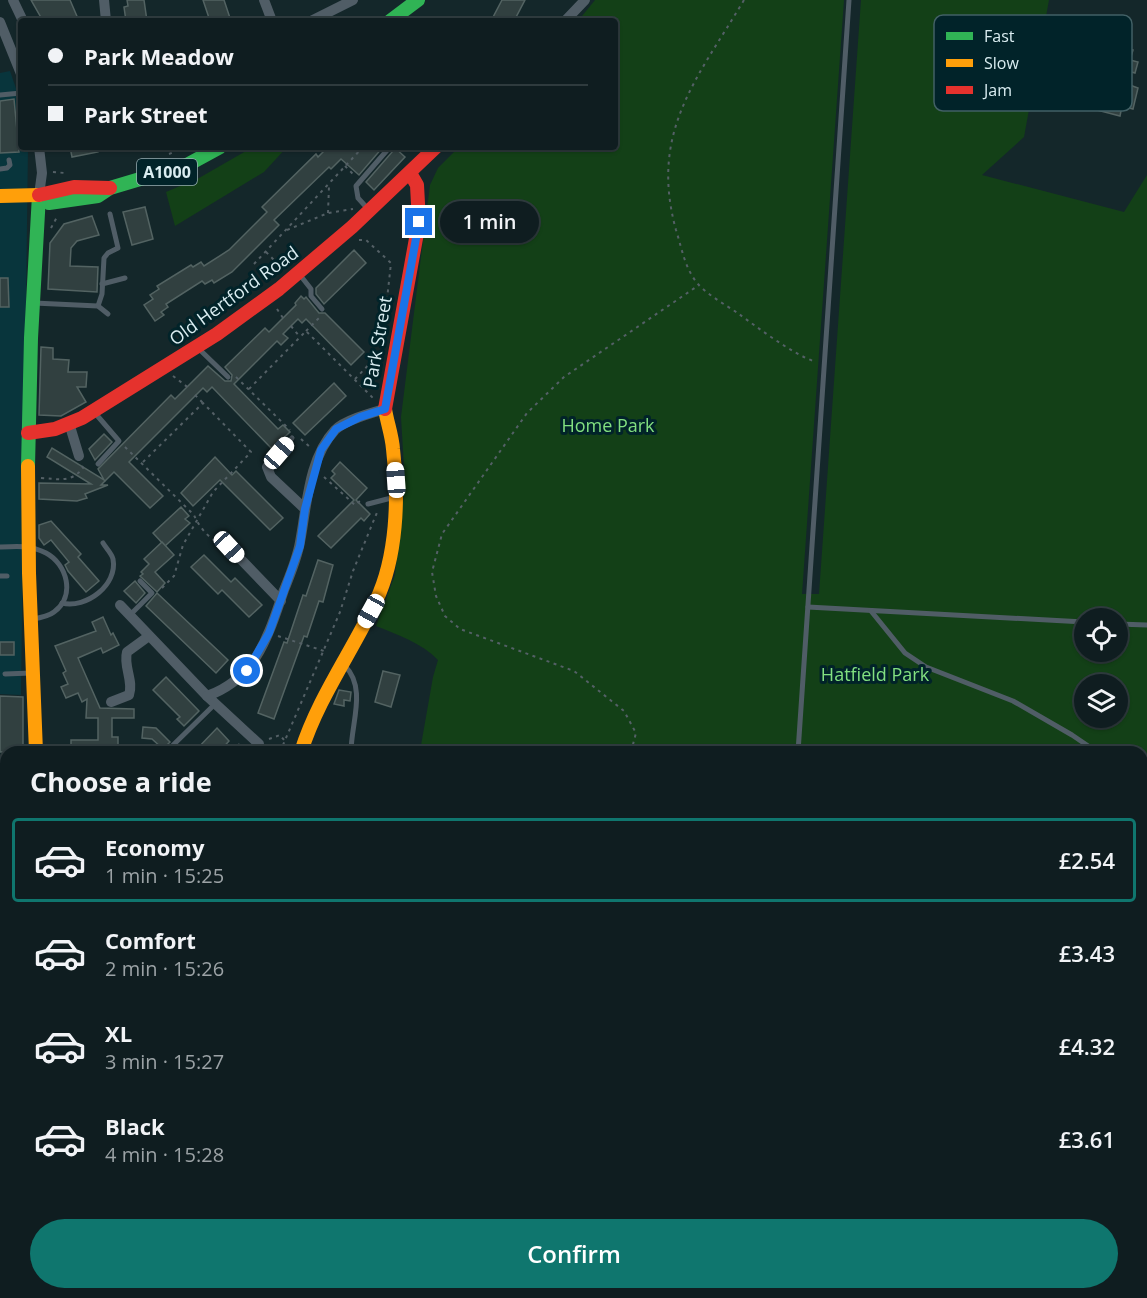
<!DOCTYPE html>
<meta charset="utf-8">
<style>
:root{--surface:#0f1d20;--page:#182629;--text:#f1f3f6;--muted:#9ba2a5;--line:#2f3b3e;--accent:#0f766e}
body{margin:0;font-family:"Open Sans",sans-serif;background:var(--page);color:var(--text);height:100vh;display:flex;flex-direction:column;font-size:22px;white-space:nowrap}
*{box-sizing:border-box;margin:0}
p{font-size:20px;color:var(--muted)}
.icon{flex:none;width:33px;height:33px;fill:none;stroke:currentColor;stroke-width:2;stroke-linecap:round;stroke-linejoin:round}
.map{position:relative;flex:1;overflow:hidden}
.panel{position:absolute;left:0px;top:746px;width:1148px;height:554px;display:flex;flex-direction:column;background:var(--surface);border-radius:18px 18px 0 0;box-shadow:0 2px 4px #0004,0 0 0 2px var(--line)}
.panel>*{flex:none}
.top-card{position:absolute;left:18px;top:18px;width:600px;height:132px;border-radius:6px;box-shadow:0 2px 4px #0004,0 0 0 2px var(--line);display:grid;align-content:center;height:132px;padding:0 30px;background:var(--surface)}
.tools{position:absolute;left:1074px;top:608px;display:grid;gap:12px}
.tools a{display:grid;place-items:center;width:54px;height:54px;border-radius:50%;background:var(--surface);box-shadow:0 2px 4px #0004,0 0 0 2px var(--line);font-size:30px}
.end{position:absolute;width:27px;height:27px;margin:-14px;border:8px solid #1a73e8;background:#fff;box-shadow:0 0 0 3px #fff}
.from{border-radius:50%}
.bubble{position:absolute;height:42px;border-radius:21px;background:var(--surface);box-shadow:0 2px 4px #0004,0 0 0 2px var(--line);font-size:20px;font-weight:600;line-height:42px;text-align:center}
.car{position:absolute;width:18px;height:36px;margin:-18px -9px;border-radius:8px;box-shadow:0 0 4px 2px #0007;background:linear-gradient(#fff 24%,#345 0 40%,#fff 0 76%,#345 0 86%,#fff 0)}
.top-card b{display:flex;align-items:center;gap:21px;height:57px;font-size:22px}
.top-card b+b{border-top:2px solid var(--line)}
.top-card i{width:15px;height:15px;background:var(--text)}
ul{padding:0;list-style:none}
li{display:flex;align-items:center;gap:18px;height:84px;margin:0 12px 9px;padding:0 18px;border:3px solid transparent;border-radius:6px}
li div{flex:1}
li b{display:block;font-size:22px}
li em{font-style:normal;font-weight:600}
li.active{border-color:var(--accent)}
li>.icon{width:54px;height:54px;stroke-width:1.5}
h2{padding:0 30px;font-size:27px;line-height:72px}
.button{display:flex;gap:12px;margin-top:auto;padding:12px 30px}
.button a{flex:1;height:69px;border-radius:36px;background:var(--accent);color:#fff;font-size:24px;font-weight:600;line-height:69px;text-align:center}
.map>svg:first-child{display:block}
.built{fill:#08353c}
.green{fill:#134017;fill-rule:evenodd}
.building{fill:#314040;stroke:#536362;stroke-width:1.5}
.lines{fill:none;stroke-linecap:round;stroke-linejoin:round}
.street-tunnel{stroke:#324548;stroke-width:10;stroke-dasharray:10 5;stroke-linecap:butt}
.path{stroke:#546066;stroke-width:2;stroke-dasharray:3 4.5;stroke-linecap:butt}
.lane{stroke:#505d66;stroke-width:5}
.street{stroke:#505d66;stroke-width:10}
.fast{stroke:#30b455;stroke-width:14}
.slow{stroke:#ff9f0a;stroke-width:14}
.jam{stroke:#e5322d;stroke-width:14}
.route{stroke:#1a73e8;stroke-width:8}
.labels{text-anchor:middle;stroke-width:6;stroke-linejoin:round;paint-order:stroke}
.shield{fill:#012329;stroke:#99b0b5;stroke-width:1.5}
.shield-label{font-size:16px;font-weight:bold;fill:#daedf1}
.street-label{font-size:18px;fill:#daedf1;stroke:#012329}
.park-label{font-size:18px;fill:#82e080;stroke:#012329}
.key{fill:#012329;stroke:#426065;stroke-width:1.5}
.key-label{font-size:16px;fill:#daedf1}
</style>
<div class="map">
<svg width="1147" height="1298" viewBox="0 0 1147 1298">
<rect width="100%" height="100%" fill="#14272a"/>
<polygon class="built" points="10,71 21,103 21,147 28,147 21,695 0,694 0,73"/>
<g class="green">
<path d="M595,0H844L802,594H819L861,0H1049L1024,137L982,175L1124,212L1147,175V1298H618L619,1293H1142V752L420,751L433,677L438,660C422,643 398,635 376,626L395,575L405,484L401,417L430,185L438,168L459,147H615V21H578ZM1084,618H1118V651H1084ZM1084,684H1118V717H1084Z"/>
<polygon points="253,147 287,147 264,172 175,226 166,192 199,178"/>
</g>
<g class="building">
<polygon points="31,0 70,0 79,21 43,21"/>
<polygon points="127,0 144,0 147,21 126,21 124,7 128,6"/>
<polygon points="203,0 224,0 231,21 210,21"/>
<polygon points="502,0 525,0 514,21 491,21"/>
<polygon points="1123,47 1133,50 1130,60 1138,62 1135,73 1107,65 1110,56 1120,58"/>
<polygon points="1127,84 1138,88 1133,109 1122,106 1120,116 1093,109 1094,104 1087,102 1090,88 1125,96"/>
<polygon points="14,99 19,152 0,153 0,101"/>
<polygon points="70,147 98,147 98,152 72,157"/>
<polygon points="328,147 383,147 359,175 341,159 331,169 329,167 274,220 279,225 232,272 214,283 212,280 205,284 202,281 166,304 168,307 161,312 164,315 155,321 144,305 153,299 150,295 159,289 157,286 191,265 193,267 201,262 204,266 229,250 267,212 262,207 316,154 318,157"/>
<polygon points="394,147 405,157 374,190 366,182 393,151"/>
<polygon points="145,207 153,239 132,245 123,212"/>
<polygon points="92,216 99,235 77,241 71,248 70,266 98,267 97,292 48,289 50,243 64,224"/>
<polygon points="354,250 366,263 324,304 316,294 316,288"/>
<polygon points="0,278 8,278 9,307 0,307"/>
<polygon points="301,296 304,299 306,297 319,313 325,313 364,352 351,365 306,319 302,323 298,319 283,334 288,338 281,345 277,341 234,384 278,429 283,425 290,432 272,449 212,387 207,392 203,388 129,462 163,496 150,508 114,472 101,485 108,485 85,494 87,498 77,501 39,499 39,483 91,484 47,457 52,448 104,480 98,469 171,395 175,399 208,366 225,381 231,381 232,375 225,367 265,328 269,332 296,305 295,303"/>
<polygon points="41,347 53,348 53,359 69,360 68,372 87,372 86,387 77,387 86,402 61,416 39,415"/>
<polygon points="334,383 346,396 305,435 293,423"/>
<polygon points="104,434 112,442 95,460 89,449"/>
<polygon points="215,457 232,475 236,471 283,518 270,530 220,480 193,506 181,493"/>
<polygon points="340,462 367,488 356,500 370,514 364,521 361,518 331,548 318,536 354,500 331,478 335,474 332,471"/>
<polygon points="181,507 189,516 185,519 190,523 165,546 153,533"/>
<polygon points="51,521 81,554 78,557 99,581 86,592 68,571 65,565 69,562 51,540 44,545 39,538 39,525"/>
<polygon points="162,542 174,555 155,572 165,583 157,592 140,576 143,574 141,572 149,564 144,559"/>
<polygon points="204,555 231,582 235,578 262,605 249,617 222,590 218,594 191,567"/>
<polygon points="318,560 333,565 323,602 319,601 307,637 304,636 274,719 258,713 284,642 287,643 303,595 306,596"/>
<polygon points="135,581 145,593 136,603 124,591"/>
<polygon points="157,593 228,660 216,673 146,606"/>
<polygon points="103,617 111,635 113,633 119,645 103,653 101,648 78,658 100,708 134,709 134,718 112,718 112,737 118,737 118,752 71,752 71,740 98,740 98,718 86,718 87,699 82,702 78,693 66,698 61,687 68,684 63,673 66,671 55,646 96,631 92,622"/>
<rect x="0" y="642" width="14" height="13"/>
<polygon points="383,671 400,675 391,707 375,702"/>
<polygon points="166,677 199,711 184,726 177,719 180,717 153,690"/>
<polygon points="339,690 351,692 350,701 344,700 344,706 334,704"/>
<polygon points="0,696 23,697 23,752 0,752"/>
<polygon points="143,727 156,728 170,742 163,749 152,739 142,738"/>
<polygon points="217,728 229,741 219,752 194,752"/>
</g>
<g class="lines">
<polyline class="street-tunnel" points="552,1294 552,1293"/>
<g class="path">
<path d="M744,0C697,79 649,132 676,230C682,249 685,269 698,284C709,296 726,305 739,314C758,328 794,355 816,362"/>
<polyline points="169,154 186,147"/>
<polyline points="345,166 355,176"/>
<polyline points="53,172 65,173"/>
<polyline points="328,213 329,186"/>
<polyline points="51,228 57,217"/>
<polyline points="287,230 328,213 353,209"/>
<polyline points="359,240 366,240 391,263 382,345"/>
<polyline points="266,252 282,268"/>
<polyline points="254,264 363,147"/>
<polyline points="277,309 283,318"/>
<polyline points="291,326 300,337"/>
<polyline points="306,331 321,316"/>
<polyline points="173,376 190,389"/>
<polyline points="236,377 290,430"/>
<polyline points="355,379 380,353"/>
<polyline points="249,389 306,331 374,399"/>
<polyline points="195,395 203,403"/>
<polyline points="301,439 310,447"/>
<path d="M125,447L194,515C198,525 208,538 219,543"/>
<polyline points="143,462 203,403 251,452 213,492 183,545 174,576 160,590"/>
<polyline points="324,477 355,505 360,501"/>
<path d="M41,478C59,479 71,483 83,468L82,466"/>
<polyline points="278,636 324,651"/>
<polyline points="269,739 280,735 284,740"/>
<polyline points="233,752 241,742"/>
<polyline points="280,752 340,612 353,571 378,510"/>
<polyline points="631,752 636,733 624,711 574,671 460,629 445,616 436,596 432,572 442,534 527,413 564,377 699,285"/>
<polyline points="0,865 6,870"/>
<polyline points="0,871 0,889"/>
<polyline points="0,905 6,905"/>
<polyline points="0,915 6,923"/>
<polyline points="0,934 6,934"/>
<polyline points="2,1018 6,1006"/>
<polyline points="1,1104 6,1105"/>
<polyline points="6,1162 4,1169 6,1170"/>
<polyline points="0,1206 6,1206"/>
<polyline points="0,1247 6,1246"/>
<polyline points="154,1293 154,1298"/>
<polyline points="218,1298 223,1293"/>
</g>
<g class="lane">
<polyline points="0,95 21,93"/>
<polyline points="0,169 7,168 10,165 9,160"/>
<polyline points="368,209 358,198 356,186 389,148"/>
<polyline points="300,275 311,289 311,296 322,309"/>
<polyline points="102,284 125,278"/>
<polyline points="34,303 98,306 108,314"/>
<polyline points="98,306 102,294 104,258 108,253 118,248 110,214"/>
<polyline points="199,349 228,377"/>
<polyline points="95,413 119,441 98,464"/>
<polyline points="267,467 292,438"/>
<polyline points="368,504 395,497"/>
<path d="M0,547C17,546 31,545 46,553C67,564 76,596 54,612C49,616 39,618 32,619"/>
<polyline points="0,576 7,576"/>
<path d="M62,603C86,609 118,585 113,559C112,554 106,548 103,543"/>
<polyline points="808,607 1084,622"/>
<polyline points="871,611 905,653 926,667 1013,701 1072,735 1097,752"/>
<polyline points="131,614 152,593 140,581"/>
<polyline points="1118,624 1147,625"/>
<path d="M345,666C367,688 351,724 351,752"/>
<polyline points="5,674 31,673"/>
<polyline points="166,752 215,704"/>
<polyline points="798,752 849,0"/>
<polyline points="1142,782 1147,786"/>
<polyline points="0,783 6,783"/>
<polyline points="0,845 6,845"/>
<polyline points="0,955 6,956"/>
<polyline points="651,1293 653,1298"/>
<polyline points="421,1298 424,1293"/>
<polyline points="761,1298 761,1293"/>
</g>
<g class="street">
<polyline points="13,0 23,21"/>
<polyline points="104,0 106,21"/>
<polyline points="264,0 272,21"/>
<polyline points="311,21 353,0"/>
<polyline points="565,21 585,0"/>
<polyline points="0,22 21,74"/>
<polyline points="39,195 42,173 39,147"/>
<polyline points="69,423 79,456"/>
<polyline points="267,467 271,477 305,509"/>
<polyline points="229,547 281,601"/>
<polyline points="120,605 207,696 259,744"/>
<path d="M207,696C257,678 268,636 284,590C290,575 297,559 300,542C307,506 308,459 335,430C345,420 371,413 385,409"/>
<path d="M111,702L129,695C134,681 123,666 127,652L149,636"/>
<polyline points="4,1150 6,1151"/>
<polyline points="23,1293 26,1298"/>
<polyline points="174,1293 177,1298"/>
<polyline points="351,1293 359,1298"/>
<polyline points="0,1296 1,1298"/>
<polyline points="130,1298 134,1293"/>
</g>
<g class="fast">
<polyline points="390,21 418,0"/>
<polyline points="39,195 49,203 98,196 110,188 187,165 220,147"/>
<polyline points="28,466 31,338 39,195"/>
</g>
<g class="slow">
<polyline points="0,196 39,195"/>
<polyline points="28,466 29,573 36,752"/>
<path d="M301,752C318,698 352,652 376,601C397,557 399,497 393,449C392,435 387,422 385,409"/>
</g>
<g class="jam">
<polyline points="39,195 74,187 110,188"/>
<polyline points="385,409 419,222 417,185 410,173"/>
<polyline points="28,433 55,429 82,418 217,334 279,289 352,227 436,147"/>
<polyline points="0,1044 6,1030"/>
</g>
</g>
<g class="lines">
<polyline class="route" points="247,671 269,633 300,546 305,509 321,450 336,429 360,417 385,409 419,222"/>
</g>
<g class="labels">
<rect class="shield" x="137" y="159" width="60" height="26" rx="4.5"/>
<g class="shield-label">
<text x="167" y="178">A1000</text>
</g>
<g class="street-label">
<text transform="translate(234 296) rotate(-36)" y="6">Old Hertford Road</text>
<text transform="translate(378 342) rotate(-80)" y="6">Park Street</text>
</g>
<g class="park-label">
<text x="608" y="432">Home Park</text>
<text x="875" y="681">Hatfield Park</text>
</g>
</g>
<rect x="934" y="15" width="198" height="96" rx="9" class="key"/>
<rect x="946" y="32" width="27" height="8" fill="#30b455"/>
<rect x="946" y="59" width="27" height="8" fill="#ff9f0a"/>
<rect x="946" y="86" width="27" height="8" fill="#e5322d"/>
<g class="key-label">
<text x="984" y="42">Fast</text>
<text x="984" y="69">Slow</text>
<text x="984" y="96">Jam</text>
</g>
</svg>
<div class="tools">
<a><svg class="icon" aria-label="locate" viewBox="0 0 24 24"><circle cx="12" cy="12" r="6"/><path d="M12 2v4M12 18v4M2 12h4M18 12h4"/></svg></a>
<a><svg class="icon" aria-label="layers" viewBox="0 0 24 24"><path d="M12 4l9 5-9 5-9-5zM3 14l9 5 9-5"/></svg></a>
</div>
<i class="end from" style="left:247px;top:671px"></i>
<i class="end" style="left:419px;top:222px"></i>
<div class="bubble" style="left:440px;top:201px;width:99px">1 min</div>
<i class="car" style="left:279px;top:453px;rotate:41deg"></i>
<i class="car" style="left:396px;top:480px;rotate:356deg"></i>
<i class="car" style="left:229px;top:547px;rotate:137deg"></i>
<i class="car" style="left:371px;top:611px;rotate:209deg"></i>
<div class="top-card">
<b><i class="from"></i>Park Meadow</b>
<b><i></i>Park Street</b>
</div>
<section class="panel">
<h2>Choose a ride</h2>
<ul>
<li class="active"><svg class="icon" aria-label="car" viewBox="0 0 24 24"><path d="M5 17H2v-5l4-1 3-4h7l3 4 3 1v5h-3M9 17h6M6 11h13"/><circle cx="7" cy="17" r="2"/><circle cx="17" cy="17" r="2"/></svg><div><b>Economy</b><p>1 min · 15:25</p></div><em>£2.54</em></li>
<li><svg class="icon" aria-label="car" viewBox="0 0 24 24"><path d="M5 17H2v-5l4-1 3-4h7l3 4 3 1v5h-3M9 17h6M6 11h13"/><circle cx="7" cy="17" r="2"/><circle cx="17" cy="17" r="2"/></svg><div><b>Comfort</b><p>2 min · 15:26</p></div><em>£3.43</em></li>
<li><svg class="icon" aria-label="car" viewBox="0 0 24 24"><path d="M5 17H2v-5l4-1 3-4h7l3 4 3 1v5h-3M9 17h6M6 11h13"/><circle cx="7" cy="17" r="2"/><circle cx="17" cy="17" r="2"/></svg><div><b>XL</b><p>3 min · 15:27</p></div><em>£4.32</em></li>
<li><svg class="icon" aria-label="car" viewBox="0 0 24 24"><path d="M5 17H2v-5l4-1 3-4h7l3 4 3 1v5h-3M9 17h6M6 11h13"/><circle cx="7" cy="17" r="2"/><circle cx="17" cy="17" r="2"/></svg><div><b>Black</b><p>4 min · 15:28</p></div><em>£3.61</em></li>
</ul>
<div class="button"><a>Confirm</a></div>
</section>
</div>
